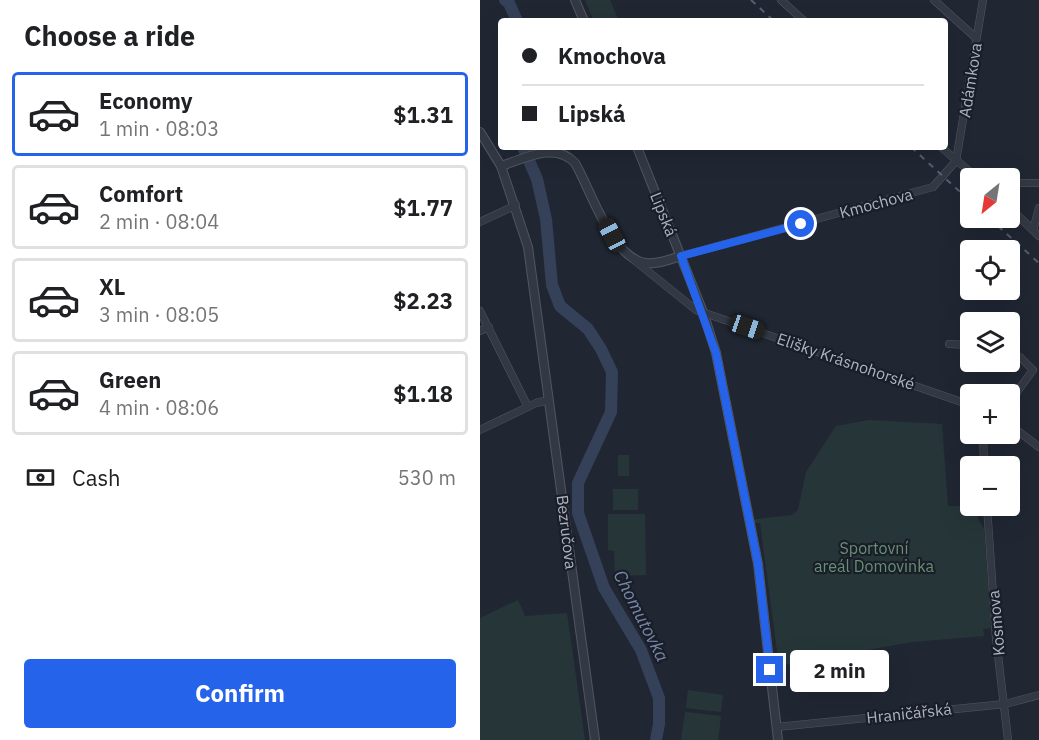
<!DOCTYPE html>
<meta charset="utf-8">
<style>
:root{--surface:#fff;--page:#f2f2f2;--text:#202124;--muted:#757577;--line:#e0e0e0;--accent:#2563eb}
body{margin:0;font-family:"IBM Plex Sans",sans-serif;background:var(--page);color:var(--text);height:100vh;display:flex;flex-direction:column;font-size:22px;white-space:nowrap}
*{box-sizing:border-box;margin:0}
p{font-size:20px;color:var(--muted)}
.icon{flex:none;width:33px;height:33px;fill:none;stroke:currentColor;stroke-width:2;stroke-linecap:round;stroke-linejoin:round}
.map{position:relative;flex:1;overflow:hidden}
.side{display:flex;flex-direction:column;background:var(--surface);width:480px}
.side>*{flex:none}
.hud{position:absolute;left:18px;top:18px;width:450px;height:132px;border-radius:6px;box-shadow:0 6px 24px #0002;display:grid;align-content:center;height:132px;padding:0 24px;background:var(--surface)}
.needle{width:39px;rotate:210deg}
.controls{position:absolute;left:480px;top:168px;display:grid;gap:12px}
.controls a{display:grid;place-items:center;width:60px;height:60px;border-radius:6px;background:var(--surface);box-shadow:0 6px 24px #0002;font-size:30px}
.end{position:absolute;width:27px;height:27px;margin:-14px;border:8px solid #2563eb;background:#fff;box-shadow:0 0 0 3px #fff}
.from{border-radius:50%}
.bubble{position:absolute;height:42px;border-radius:6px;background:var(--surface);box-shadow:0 6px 24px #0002;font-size:20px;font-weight:800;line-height:42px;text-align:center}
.car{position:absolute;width:18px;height:36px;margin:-18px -9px;border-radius:8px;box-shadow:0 0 4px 2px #0007;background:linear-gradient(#222 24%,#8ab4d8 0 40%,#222 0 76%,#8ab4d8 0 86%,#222 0)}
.hud b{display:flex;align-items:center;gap:21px;height:57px;font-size:22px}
.hud b+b{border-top:2px solid var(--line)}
.hud i{width:15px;height:15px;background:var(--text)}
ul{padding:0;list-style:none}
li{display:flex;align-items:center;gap:18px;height:84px;margin:0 12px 9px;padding:0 12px;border:3px solid var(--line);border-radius:6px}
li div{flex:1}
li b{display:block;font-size:22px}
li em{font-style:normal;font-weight:800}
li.on{border-color:var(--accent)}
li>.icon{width:54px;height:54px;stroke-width:1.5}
h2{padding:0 24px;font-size:27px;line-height:72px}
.pay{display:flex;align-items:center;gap:15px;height:66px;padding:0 24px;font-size:22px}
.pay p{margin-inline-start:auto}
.primary-button{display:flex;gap:12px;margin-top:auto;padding:12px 24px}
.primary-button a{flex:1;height:69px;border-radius:6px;background:var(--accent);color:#fff;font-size:24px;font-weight:800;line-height:69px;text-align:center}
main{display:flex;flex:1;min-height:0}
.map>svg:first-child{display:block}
.green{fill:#263638}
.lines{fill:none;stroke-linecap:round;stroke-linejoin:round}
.river{stroke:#354059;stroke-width:12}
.minor-casing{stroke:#515662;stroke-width:8}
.tertiary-casing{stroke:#515662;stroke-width:10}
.minor{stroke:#333944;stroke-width:7}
.tertiary{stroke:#333944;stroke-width:8}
.rail{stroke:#575e6d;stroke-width:2;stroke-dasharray:6 6;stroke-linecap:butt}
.route{stroke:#2563eb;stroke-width:8}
.labels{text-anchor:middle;stroke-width:4.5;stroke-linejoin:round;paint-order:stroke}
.street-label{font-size:16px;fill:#adb3c1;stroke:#191e28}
.park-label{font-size:16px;fill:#678f74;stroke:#191e28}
.water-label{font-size:18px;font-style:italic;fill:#7787a8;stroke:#191e28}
</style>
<main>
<section class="side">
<h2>Choose a ride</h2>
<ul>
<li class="on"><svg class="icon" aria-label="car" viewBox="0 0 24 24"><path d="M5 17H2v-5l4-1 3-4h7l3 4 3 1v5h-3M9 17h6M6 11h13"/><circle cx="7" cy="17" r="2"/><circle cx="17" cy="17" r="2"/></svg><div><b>Economy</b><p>1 min · 08:03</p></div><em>$1.31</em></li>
<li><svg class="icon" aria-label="car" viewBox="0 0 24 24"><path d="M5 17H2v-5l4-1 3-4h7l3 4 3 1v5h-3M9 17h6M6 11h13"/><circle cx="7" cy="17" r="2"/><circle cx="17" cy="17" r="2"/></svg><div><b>Comfort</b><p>2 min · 08:04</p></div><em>$1.77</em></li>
<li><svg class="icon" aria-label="car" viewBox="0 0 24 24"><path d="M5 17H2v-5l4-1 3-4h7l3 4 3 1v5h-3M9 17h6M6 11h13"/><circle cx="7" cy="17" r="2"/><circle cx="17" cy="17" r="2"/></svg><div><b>XL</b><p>3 min · 08:05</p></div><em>$2.23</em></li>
<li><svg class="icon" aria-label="car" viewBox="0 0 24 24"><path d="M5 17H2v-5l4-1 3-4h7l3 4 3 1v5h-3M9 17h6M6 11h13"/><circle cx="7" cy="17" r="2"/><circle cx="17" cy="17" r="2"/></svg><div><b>Green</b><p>4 min · 08:06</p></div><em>$1.18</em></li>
</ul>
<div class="pay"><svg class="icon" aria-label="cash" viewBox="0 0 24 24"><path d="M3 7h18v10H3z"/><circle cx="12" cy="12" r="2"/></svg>Cash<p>530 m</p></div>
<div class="primary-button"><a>Confirm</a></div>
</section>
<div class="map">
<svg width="559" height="740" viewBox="0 0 559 740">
<rect width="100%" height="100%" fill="#202733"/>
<g class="green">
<polygon points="105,0 130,0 139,21 114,21"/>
<polygon points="389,420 462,424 468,506 498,506 498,519 504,529 511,628 503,629 504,636 432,642 299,666 280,523 270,523 270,520 312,515 318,510 326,472 356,426"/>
<rect x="138" y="455" width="11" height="21"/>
<rect x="133" y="489" width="25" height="21"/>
<polygon points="128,514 165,514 166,575 135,576 134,551 128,550"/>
<polygon points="38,600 45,616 87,613 105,740 0,740 0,618"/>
<polygon points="208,690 243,695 241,712 206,708"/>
<polygon points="205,712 241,716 238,740 201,740"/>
</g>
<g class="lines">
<g class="river">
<polyline points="25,0 29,3 37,21"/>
<polyline points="43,147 57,179 66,219 72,285 80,306 108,329 121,349 132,372 131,412 98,483 98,513 124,588 161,650 179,698 179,724 176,740"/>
</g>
<defs>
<g id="minor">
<polyline points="301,0 324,21"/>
<polyline points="454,0 496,38"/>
<polyline points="461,147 497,178"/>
<polyline points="530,183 559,183"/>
<polyline points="530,208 559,236"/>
<polyline points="0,222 36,205"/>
<polyline points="553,230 559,208"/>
<polyline points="201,256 453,187 476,161 503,0"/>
<polyline points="154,260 216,310 490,405"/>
<polyline points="0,311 48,407"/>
<polyline points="0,331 9,327"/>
<polyline points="469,344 490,345"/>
<polyline points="530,352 540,357 553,370 537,392 530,415"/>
<polyline points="530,425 559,447"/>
<polyline points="0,430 56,403 69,400"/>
<polyline points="503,434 504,466"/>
<polyline points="507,506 516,638 528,740"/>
<polyline points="297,727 525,704 559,695"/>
</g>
<g id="tertiary">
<polyline points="95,0 104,21"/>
<polyline points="0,132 21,166 48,247 115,740"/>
<polyline points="157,147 223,312 236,353 278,564 298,740"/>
<path d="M21,166C44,159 75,141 95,163C111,190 131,257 165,263C177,265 190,259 201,256"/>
</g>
</defs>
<use href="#minor" class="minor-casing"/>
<use href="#tertiary" class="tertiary-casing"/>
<use href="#minor" class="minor"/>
<use href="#tertiary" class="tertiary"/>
<g class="rail">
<polyline points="271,0 294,21"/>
<polyline points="431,147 490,201"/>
<polyline points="509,218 559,263"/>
</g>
</g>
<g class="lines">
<polyline class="route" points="290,670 278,564 236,353 201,256 321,224"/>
</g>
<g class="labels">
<g class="street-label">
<text transform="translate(490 80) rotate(-81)" y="6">Adámkova</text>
<text transform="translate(396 203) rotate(-15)" y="6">Kmochova</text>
<text transform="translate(184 214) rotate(68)" y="6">Lipská</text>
<text transform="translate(366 361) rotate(19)" y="6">Elišky Krásnohorské</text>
<text transform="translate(87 532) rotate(83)" y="6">Bezručova</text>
<text transform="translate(516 623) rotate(-95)" y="6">Kosmova</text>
<text transform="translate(429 713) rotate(-6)" y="6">Hraničářská</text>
</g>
<g class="park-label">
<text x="394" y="554">Sportovní<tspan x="394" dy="18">areál Domovinka</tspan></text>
</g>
<g class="water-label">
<text transform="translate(161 616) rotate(63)" y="6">Chomutovka</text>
</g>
</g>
</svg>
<div class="controls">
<a><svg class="needle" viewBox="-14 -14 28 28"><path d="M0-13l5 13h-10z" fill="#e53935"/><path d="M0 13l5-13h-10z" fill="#757577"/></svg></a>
<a><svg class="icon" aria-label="locate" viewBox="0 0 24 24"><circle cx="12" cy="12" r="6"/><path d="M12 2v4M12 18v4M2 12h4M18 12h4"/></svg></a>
<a><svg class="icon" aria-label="layers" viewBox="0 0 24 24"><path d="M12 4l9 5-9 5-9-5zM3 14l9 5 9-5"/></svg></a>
<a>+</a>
<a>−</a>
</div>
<i class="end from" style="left:321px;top:224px"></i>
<i class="end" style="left:290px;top:670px"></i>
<div class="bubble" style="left:310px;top:650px;width:99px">2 min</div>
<i class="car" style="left:132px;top:235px;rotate:332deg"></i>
<i class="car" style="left:267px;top:327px;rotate:109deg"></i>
<div class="hud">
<b><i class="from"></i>Kmochova</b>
<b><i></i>Lipská</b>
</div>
</div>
</main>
